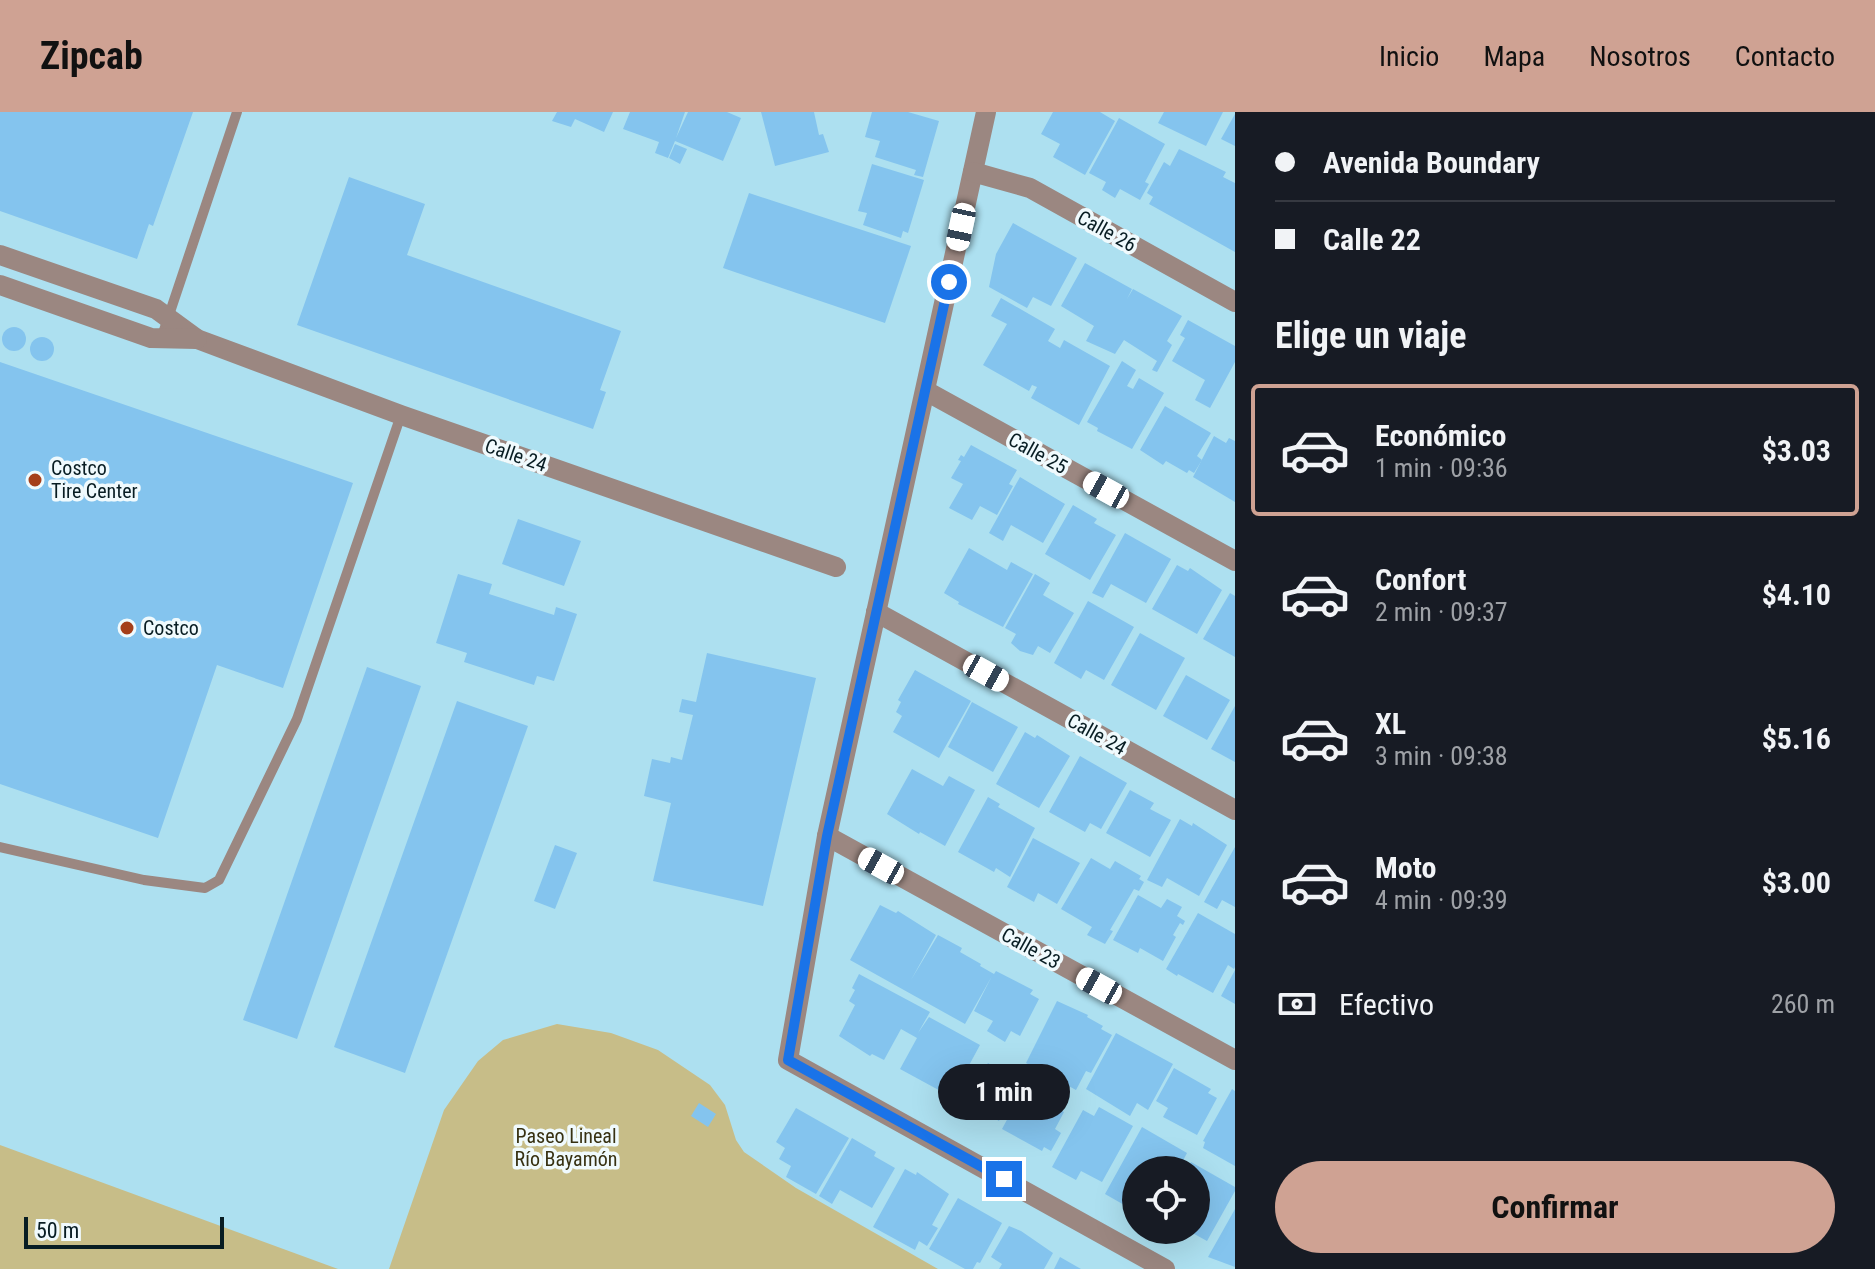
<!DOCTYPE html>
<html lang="es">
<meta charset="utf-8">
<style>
:root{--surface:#171b24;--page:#242831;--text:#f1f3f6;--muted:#9ea1a6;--line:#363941;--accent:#cfa293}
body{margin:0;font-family:"Roboto Condensed",sans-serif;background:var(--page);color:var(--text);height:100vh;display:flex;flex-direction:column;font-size:30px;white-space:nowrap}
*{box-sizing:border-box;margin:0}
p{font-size:26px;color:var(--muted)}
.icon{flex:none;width:44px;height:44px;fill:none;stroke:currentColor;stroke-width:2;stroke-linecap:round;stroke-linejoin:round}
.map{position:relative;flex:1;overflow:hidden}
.side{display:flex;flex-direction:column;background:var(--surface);width:640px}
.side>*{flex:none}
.top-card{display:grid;align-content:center;height:176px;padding:0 40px;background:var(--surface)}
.buttons{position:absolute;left:1122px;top:1044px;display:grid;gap:16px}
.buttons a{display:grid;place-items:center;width:88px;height:88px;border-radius:50%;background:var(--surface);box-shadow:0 8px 32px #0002;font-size:40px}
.scale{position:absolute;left:24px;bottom:20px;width:200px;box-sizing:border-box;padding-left:8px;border:4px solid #081d23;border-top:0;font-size:22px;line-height:28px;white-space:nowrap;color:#081d23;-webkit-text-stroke:6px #f0fafd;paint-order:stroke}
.end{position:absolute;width:36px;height:36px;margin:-18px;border:10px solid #1a73e8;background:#fff;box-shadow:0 0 0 4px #fff}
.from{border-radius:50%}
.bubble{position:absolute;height:56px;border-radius:28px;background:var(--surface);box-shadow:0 8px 32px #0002;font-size:26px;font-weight:700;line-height:56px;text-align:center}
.car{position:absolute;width:24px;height:48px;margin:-24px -12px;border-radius:10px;box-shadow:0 0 6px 2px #0007;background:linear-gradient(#fff 24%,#345 0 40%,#fff 0 76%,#345 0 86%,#fff 0)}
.top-card b{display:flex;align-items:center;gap:28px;height:76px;font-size:30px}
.top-card b+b{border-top:2px solid var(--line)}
.top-card i{width:20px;height:20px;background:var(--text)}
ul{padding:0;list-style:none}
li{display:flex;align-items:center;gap:24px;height:132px;margin:0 16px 12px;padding:0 24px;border:4px solid transparent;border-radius:8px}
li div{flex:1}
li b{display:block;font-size:30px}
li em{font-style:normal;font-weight:700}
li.active{border-color:var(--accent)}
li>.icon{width:72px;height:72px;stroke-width:1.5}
h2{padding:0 40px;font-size:36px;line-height:96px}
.pay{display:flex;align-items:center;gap:20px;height:88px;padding:0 40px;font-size:30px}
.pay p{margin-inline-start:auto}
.button{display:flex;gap:16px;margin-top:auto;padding:16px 40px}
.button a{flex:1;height:92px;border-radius:48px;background:var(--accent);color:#111;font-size:32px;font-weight:700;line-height:92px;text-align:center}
header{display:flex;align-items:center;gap:48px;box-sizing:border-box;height:112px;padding:0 40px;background:var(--accent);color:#111}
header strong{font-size:38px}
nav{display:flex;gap:44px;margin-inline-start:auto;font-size:28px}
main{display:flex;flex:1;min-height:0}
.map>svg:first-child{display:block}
.green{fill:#c7bd88}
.building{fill:#84c4ee}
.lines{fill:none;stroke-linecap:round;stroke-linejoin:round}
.service{stroke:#9b8781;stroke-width:10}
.minor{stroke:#9b8781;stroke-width:20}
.route{stroke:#1a73e8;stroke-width:10}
.poi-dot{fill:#a53f1a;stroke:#f0fafd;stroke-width:3}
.labels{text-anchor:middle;stroke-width:7;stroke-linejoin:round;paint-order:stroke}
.street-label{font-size:20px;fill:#081d23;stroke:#f0fafd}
.poi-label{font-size:20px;fill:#081d23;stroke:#f0fafd;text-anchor:start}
.park-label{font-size:20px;fill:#373112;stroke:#f0fafd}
</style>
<header>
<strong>Zipcab</strong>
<nav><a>Inicio</a><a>Mapa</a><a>Nosotros</a><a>Contacto</a></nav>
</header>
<main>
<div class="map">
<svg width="1235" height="1157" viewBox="0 0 1235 1157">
<rect width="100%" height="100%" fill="#ade0f0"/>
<g class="green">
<polygon points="557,912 611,921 658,938 710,973 725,993 736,1028 744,1040 796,1076 938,1157 389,1157 444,998 478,949 503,928"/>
<polygon points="0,1033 338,1157 0,1157"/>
</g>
<g class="building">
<polygon points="0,0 193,0 153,114 149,112 137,147 0,99"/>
<polygon points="557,0 613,0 604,20 575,7 571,15 552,9"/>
<polygon points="630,0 685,0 676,26 688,0 727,0 741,6 723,49 675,29 668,46 655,41 659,30 623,17"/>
<polygon points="761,0 814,0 819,23 823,22 829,40 775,54"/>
<polygon points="872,0 908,0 939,9 923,65 914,63 916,58 875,45 880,29 865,25"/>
<polygon points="1053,0 1100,0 1115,9 1085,63 1053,45 1060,32 1041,22"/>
<polygon points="1164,0 1223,0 1206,34 1158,11"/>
<polygon points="1235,2 1235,34 1221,27"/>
<polygon points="1119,6 1165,32 1145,70 1149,72 1140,88 1120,77 1115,86 1102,78 1106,70 1089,61"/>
<polygon points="675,32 687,37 680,52 669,46"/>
<polygon points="1179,37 1226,60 1223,65 1235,71 1235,140 1149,92 1153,85 1147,81 1164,50 1170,54"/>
<polygon points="872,52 924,68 908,121 903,119 901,126 863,113 867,101 858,99"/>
<polygon points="349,65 425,92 407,143 621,219 600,278 606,280 593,317 297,213"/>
<polygon points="749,81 911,134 885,211 723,156"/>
<polygon points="1013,111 1077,146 1051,194 1033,185 1027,196 989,175 996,142"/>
<polygon points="1085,151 1132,177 1127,187 1133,177 1182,204 1167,229 1172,233 1157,260 1152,258 1157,249 1124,228 1115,242 1086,229 1094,214 1061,194"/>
<polygon points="1001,186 1055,217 1048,229 1060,236 1064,228 1110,254 1079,313 1031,286 1037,275 1032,273 1029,279 983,253 1007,212 991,204"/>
<polygon points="1188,208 1235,234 1235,250 1210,296 1195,288 1205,268 1172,249 1185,226 1180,223"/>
<circle cx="14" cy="227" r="12"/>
<circle cx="42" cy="237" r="12"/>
<polygon points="1122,249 1136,258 1127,274 1133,277 1139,266 1164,281 1132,337 1097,319 1098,316 1087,310"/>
<polygon points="0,250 353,371 283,576 217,553 158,726 0,672"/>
<polygon points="1165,294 1211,321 1197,344 1202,348 1194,361 1189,358 1187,361 1166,349 1163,353 1140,338"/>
<polygon points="1214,324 1226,331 1229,326 1235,329 1235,390 1193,365"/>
<polygon points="971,333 1017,358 1009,372 1013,374 997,403 980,394 972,408 949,396 963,372 951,366 961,349 958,348 961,343 964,345"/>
<polygon points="1020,365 1065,392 1043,431 1011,413 1003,429 989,421"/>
<polygon points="1073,393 1097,407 1094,411 1116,423 1090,468 1045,442"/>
<polygon points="518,407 581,429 564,474 502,452"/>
<polygon points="1125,421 1171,447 1146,491 1111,472 1103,486 1092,481"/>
<polygon points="969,436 1007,458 1011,450 1033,462 1003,515 958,492 959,490 944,481"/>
<polygon points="1177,453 1188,459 1190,456 1222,478 1197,522 1152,497"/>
<polygon points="458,462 492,472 489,482 554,503 556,495 577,502 554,569 537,564 534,573 464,550 467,541 436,531"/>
<polygon points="1035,462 1050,471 1043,483 1074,501 1050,541 1038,534 1033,543 1020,539 1011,531 1016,522 1005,516"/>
<polygon points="1230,481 1235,484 1235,545 1203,527"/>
<polygon points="1088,489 1134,515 1104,568 1086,558 1081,567 1054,551"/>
<polygon points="1140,521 1185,546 1156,598 1111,573"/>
<polygon points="707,541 816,566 763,794 653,769 671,691 644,684 652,647 670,651 671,645 682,648 693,603 679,600 682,587 696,590"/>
<polygon points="367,555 421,574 297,927 243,908"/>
<polygon points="915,558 971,589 939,646 893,620 902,604 896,600 901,590 898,588"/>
<polygon points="1186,563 1230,588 1207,628 1163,604"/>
<polygon points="457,589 528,614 405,961 334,935"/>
<polygon points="972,590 1018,615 993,660 948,635"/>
<polygon points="1235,594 1235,650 1211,637"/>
<polygon points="1025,620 1035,626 1037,623 1070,644 1039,696 996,672"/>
<polygon points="1080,644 1127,671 1101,717 1090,711 1085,720 1049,700"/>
<polygon points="912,657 943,674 949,664 975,678 945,734 920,720 919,722 887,702"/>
<polygon points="1130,678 1154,691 1150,697 1171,708 1150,745 1106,721"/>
<polygon points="988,685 1000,692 998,695 1035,716 1010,765 996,756 994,760 958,740"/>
<polygon points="1180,707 1192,714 1193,711 1227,733 1199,784 1167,766 1162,775 1147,768"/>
<polygon points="1033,726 1080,751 1057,792 1038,781 1034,790 1007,775"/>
<polygon points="555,733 577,741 555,797 534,789"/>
<polygon points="1235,735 1235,795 1222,788 1217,797 1204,790"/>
<polygon points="1091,746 1110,757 1115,749 1141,764 1139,767 1144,770 1139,779 1134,777 1110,818 1113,819 1105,832 1087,823 1092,815 1061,797"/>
<polygon points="1138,783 1161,796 1167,787 1182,795 1177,804 1185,809 1183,813 1180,811 1173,823 1176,825 1163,849 1140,836 1138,841 1113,828"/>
<polygon points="880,793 896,801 898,799 936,823 911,868 938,823 962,836 960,840 981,852 980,854 994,862 996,859 1033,878 1030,882 1039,887 1020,924 1011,919 1005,930 987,919 993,909 974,899 992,864 965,912 850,848"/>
<polygon points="1198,801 1235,822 1235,855 1234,857 1228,853 1213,881 1178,862 1177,864 1166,857"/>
<polygon points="1235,858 1235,892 1221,884"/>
<polygon points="859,862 930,900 918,921 929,905 980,933 954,981 948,978 946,982 900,957 917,926 901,917 884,948 872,942 870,944 839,924 855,893 849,889 855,878 852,876"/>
<polygon points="1057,889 1088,903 1087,905 1103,914 1101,917 1112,923 1091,961 1086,959 1076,978 1026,951"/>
<polygon points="1116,921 1173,952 1148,998 1137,991 1130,1004 1086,977"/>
<polygon points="988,951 1020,969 999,1009 978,997 975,1002 952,989 969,957 980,963"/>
<polygon points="1174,956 1211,977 1208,981 1217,986 1197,1023 1163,1005 1168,996 1156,989"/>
<polygon points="1035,963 1049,971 1041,987 1064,1000 1055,1017 1061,1021 1051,1039 1044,1035 1042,1039 1002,1017 1024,976 1027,977"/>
<polygon points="1232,977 1235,979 1235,1054 1203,1036 1205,1030 1203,1029"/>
<polygon points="699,991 716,1002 708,1015 691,1004"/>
<polygon points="1099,995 1133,1014 1102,1070 1081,1059 1076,1068 1052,1055 1083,998 1094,1004"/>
<polygon points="796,996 849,1026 816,1082 786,1065 791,1054 779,1047 785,1036 776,1030"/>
<polygon points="1142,1015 1187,1041 1178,1058 1136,1058 1136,1093 1133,1098 1105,1082"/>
<polygon points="852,1026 876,1040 874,1044 895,1056 872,1096 840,1078 832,1092 819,1084"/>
<polygon points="1191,1050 1235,1075 1235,1079 1207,1129 1187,1118 1196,1118 1196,1058 1187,1058"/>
<polygon points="905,1057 916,1063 917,1060 949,1082 932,1113 938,1116 927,1134 919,1129 915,1138 873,1115"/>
<polygon points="958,1086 1002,1111 980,1151 977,1150 973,1157 965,1157 929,1137"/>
<polygon points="1235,1097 1235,1155 1208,1145"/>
<polygon points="1009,1114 1021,1119 1053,1141 1044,1157 999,1157 1002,1152 991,1145"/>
<polygon points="1060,1145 1081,1157 1054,1157"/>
</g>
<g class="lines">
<g class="service">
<polyline points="161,227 237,0"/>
<polyline points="0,735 144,768 205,776 219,768 297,607 401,303"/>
</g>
<g class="minor">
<polyline points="986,0 827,724 788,948 1165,1157"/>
<polyline points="973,60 1030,76 1235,190"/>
<polyline points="0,143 156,197 197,227 401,303 836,455"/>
<polyline points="0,173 151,226 197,227"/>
<polyline points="926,279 1235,449"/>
<polyline points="876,500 1235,698"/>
<polyline points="827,724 1235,948"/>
</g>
</g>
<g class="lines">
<polyline class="route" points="949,170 827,724 788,948 1004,1067"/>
</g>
<g class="poi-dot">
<circle cx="35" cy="368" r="8"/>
<circle cx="127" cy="516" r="8"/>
</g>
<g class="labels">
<g class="street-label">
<text transform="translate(1107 119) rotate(29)" y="7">Calle 26</text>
<text transform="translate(1038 341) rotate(29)" y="7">Calle 25</text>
<text transform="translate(516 343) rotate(19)" y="7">Calle 24</text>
<text transform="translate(1097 622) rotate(29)" y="7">Calle 24</text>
<text transform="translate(1031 836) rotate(29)" y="7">Calle 23</text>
</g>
<g class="poi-label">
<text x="51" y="363">Costco<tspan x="51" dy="23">Tire Center</tspan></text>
<text x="143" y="523">Costco</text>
</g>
<g class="park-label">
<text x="566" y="1031">Paseo Lineal<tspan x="566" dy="23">Río Bayamón</tspan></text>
</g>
</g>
</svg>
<div class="buttons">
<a><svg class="icon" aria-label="locate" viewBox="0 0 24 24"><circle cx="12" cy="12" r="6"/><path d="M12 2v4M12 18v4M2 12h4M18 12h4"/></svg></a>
</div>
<div class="scale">50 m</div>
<i class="end from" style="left:949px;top:170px"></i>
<i class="end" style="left:1004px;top:1067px"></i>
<div class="bubble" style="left:938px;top:952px;width:132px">1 min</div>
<i class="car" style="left:961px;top:115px;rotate:192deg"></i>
<i class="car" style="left:1106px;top:378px;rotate:299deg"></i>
<i class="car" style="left:986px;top:561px;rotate:119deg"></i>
<i class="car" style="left:881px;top:754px;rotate:299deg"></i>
<i class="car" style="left:1099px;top:874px;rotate:299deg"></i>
</div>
<section class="side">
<div class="top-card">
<b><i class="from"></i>Avenida Boundary</b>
<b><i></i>Calle 22</b>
</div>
<h2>Elige un viaje</h2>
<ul>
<li class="active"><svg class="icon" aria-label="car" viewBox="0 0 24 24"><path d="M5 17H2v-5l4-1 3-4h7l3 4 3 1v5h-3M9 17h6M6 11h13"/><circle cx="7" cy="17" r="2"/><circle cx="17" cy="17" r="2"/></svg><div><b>Económico</b><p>1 min · 09:36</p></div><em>$3.03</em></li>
<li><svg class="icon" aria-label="car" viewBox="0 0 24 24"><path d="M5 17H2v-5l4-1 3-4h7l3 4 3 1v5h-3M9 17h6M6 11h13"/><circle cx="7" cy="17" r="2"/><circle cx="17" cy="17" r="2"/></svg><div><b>Confort</b><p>2 min · 09:37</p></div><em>$4.10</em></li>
<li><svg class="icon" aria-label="car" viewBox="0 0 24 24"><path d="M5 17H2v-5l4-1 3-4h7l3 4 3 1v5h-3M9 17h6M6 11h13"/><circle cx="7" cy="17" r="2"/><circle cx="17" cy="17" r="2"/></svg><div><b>XL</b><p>3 min · 09:38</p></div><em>$5.16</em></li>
<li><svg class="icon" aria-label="car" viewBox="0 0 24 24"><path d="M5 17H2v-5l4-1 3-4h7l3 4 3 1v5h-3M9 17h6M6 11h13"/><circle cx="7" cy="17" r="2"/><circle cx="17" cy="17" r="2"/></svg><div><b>Moto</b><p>4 min · 09:39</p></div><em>$3.00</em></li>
</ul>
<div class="pay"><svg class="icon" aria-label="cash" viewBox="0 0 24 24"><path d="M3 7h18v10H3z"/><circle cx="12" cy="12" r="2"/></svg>Efectivo<p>260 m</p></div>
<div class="button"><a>Confirmar</a></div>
</section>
</main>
